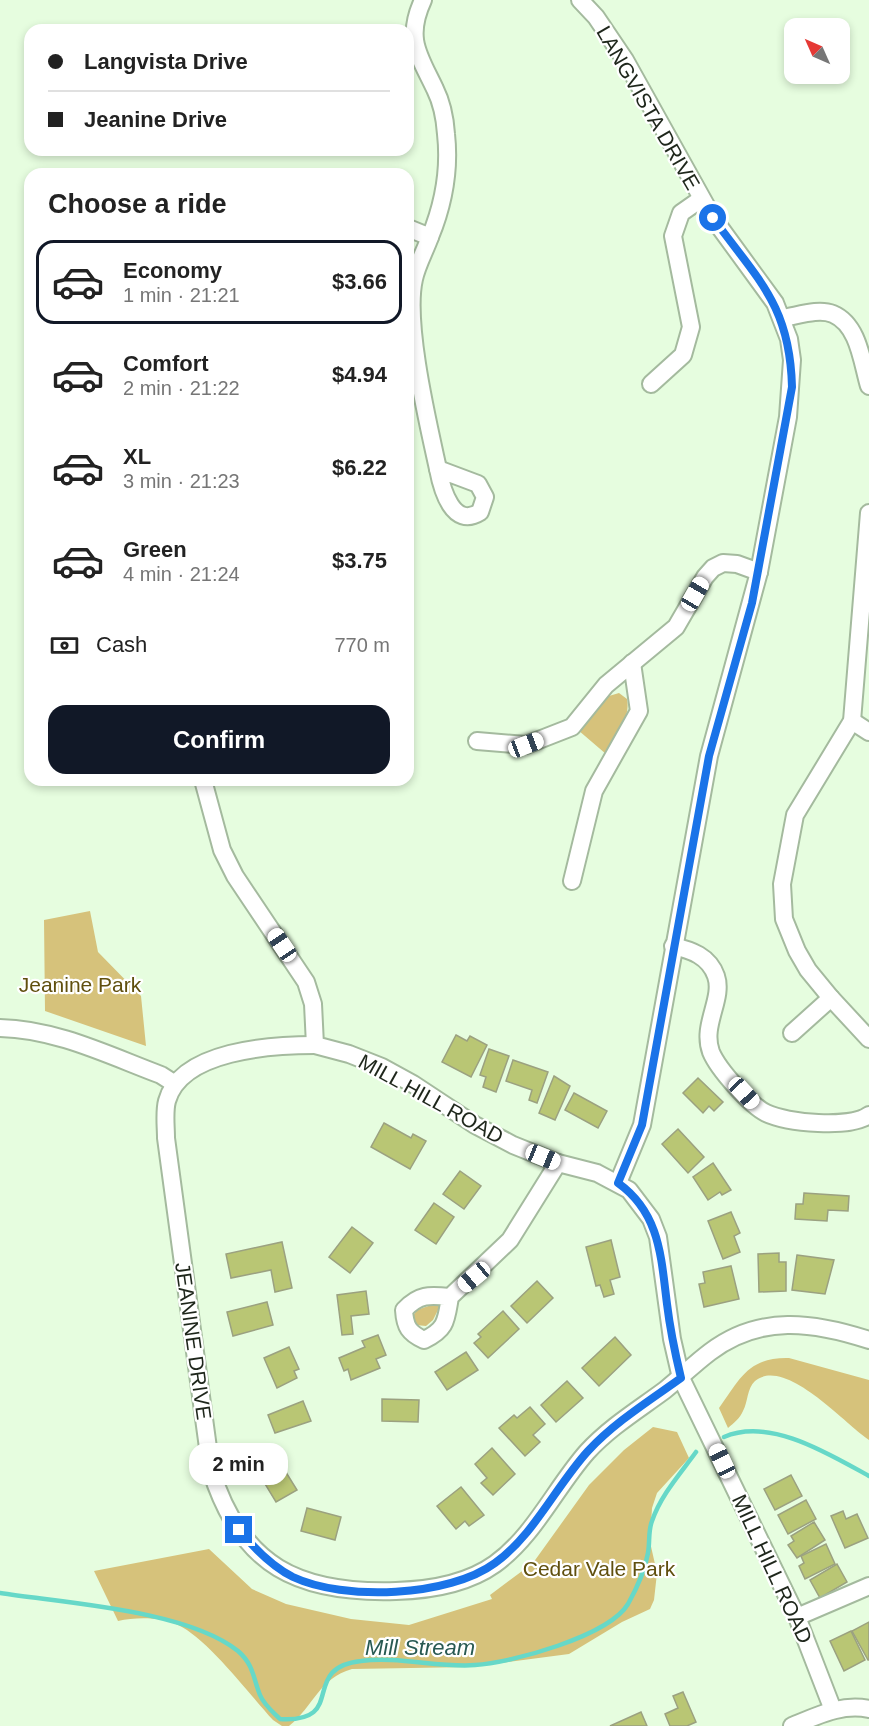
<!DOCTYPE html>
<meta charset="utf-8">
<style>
:root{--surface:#fff;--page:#f2f2f2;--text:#222;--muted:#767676;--line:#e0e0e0;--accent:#111827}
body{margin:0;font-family:Helvetica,sans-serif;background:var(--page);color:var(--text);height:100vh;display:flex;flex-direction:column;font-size:22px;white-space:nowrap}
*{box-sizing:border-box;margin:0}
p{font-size:20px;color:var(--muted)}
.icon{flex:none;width:33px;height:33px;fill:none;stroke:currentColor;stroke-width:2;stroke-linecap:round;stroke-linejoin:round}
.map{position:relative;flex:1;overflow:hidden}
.drawer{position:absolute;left:24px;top:168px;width:390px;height:618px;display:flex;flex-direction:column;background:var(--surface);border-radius:18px;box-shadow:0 3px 9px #0003}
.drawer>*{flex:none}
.top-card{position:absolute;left:24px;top:24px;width:390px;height:132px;border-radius:18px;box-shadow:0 3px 9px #0003;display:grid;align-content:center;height:132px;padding:0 24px;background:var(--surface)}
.needle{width:39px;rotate:315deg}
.fabs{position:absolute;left:784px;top:18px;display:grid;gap:12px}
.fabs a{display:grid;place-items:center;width:66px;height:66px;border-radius:12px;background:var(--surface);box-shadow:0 3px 9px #0003;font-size:30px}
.end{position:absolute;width:27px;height:27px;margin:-14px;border:8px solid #1a73e8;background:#fff;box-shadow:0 0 0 3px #fff}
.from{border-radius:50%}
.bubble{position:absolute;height:42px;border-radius:18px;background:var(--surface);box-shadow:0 3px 9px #0003;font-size:20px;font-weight:600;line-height:42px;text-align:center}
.car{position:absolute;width:18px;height:36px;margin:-18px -9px;border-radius:8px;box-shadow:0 0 4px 2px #0007;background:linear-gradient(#fff 24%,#345 0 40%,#fff 0 76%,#345 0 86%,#fff 0)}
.top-card b{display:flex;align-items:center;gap:21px;height:57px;font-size:22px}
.top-card b+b{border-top:2px solid var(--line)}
.top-card i{width:15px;height:15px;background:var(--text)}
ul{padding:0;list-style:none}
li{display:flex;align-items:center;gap:18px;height:84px;margin:0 12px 9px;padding:0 12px;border:3px solid transparent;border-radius:18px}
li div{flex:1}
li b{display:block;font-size:22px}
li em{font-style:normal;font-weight:600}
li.on{border-color:var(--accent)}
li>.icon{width:54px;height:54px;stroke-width:1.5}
h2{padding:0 24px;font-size:27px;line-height:72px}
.pay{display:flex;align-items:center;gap:15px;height:66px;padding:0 24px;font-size:22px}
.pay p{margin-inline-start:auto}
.action{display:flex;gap:12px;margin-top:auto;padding:12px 24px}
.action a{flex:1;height:69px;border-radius:18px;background:var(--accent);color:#fff;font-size:24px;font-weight:600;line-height:69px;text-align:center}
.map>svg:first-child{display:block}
.green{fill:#d6c27b}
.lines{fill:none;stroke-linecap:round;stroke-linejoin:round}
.stream{stroke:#66d8c8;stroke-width:4.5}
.building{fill:#b9c674;stroke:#9ba180;stroke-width:1.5}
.minor-casing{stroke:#a4ba9e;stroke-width:20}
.minor{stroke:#fff;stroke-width:16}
.route{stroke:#1a73e8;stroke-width:8}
.labels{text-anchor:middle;stroke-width:4.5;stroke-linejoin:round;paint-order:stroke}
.street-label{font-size:21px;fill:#1e261b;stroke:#fff}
.park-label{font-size:21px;fill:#604f0e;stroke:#fff}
.water-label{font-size:22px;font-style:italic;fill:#285952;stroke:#fff}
</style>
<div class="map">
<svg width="869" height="1726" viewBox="0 0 869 1726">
<rect width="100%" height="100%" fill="#e6fddf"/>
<g class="green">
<path d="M619,693L627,699C631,718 615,739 606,754L578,730L609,696Z"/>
<polygon points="90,911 98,952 141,996 146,1046 45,1011 44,920"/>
<polygon points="437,1303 440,1306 433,1320 426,1326 416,1325 412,1317 417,1310"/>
<path d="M789,1358L869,1380V1440C846,1425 785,1356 755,1381C747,1388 748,1402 743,1411C740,1418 734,1423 728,1428L719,1408C740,1379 748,1357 789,1358Z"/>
<path d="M653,1427L677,1432L689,1458L657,1493L652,1508L650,1542L657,1573L654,1600L650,1609L622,1622L569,1654L470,1667L352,1669C319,1678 314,1706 289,1726H282L273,1720C250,1695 207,1638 178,1625C161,1617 137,1617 118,1621L94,1571L209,1549L252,1589L286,1604L351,1619L409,1625L492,1599L490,1595L533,1563L589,1485L624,1450Z"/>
</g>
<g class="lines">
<g class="stream">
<path d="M724,1437C770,1417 829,1454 869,1476"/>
<path d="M0,1593C64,1603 187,1610 238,1651C254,1665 253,1678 260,1695C264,1705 273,1712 280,1719C349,1723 298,1668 361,1661C398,1656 440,1668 475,1665C511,1663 609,1636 628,1604C637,1588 645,1570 648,1553C650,1542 648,1531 652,1521C661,1495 680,1474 696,1452"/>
</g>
</g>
<g class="building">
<polygon points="456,1035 467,1041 470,1036 487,1045 471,1077 442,1062"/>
<polygon points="489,1049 509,1056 496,1092 483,1087 486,1077 480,1075"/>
<polygon points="513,1060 548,1072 537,1103 529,1100 532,1090 506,1081"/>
<polygon points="554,1076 570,1086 555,1120 539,1113"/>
<polygon points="698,1078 723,1102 714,1111 709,1106 703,1113 683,1093"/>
<polygon points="574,1093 607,1111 598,1128 565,1110"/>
<polygon points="384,1123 411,1138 413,1134 426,1141 410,1169 371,1147"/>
<polygon points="678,1129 704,1157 688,1173 662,1144"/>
<polygon points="713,1163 731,1190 722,1195 720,1192 708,1200 693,1177"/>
<polygon points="460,1171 481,1186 464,1209 443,1194"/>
<polygon points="804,1193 849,1196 848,1211 828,1210 827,1221 795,1219 796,1204 803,1204"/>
<polygon points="434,1203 454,1217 436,1244 415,1230"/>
<polygon points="731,1212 740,1233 734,1236 740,1252 723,1259 708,1221"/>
<polygon points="352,1227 373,1243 350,1273 329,1257"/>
<polygon points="611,1240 620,1277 610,1280 614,1294 604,1297 600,1285 596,1286 586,1247"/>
<polygon points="282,1242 292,1288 275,1292 271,1270 231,1278 226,1254"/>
<polygon points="779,1253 779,1262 786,1262 786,1291 759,1292 758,1254"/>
<polygon points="797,1255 834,1260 825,1294 792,1290"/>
<polygon points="731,1266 739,1299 704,1307 699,1284 705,1283 703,1272"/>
<polygon points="537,1281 553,1298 527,1323 511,1306"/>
<polygon points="366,1291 369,1314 351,1316 353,1334 342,1335 337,1295"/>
<polygon points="267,1302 273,1325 233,1336 227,1312"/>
<polygon points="503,1311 519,1329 488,1358 474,1343 481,1337 478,1334"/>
<polygon points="378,1335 386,1355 376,1359 380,1368 351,1380 348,1369 344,1371 339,1358 365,1347 362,1341"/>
<polygon points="615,1337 631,1355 599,1386 582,1368"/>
<polygon points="289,1347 299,1369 294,1371 297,1378 277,1388 264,1358"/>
<polygon points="466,1352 478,1370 447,1390 435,1372"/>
<polygon points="567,1381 583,1398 556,1422 541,1405"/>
<polygon points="382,1399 419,1400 418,1422 382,1421"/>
<polygon points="303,1401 311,1421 275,1433 268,1415"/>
<polygon points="530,1407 545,1424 533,1435 540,1442 525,1456 499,1428 514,1415 517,1418"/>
<polygon points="492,1448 515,1474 493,1495 481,1483 487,1478 475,1464"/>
<polygon points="279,1461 297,1490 276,1502 259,1474"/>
<polygon points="791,1475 802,1496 775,1510 764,1489"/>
<polygon points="461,1487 484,1515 469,1526 465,1521 456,1529 437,1506"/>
<polygon points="806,1500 816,1519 788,1534 778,1515"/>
<polygon points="307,1508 341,1517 335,1540 301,1531"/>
<polygon points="843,1511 846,1519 857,1514 868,1538 845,1548 831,1516"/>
<polygon points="814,1522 825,1540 797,1558 788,1545 794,1541 791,1536"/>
<polygon points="826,1544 835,1564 805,1579 799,1566 804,1563 801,1556"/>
<polygon points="837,1564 847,1582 820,1598 810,1580"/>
<polygon points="869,1622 869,1660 868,1660 852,1631"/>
<polygon points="851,1631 865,1660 844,1671 830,1641"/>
<polygon points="683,1692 696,1722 687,1726 670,1726 665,1714 678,1708 673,1696"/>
<polygon points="641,1712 647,1726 610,1726"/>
</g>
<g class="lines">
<defs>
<g id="minor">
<path d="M423,0C405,39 419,55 435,89C442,103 445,119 446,134C450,170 444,203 430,237C425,251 417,265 414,279C404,323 428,423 438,469"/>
<polyline points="580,0 596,17 625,60 713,218 775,303 789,339 792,360 788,417 759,572 709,756 642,1125 618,1183"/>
<polyline points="408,228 430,237"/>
<path d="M782,318C797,316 818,308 833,314C859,325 862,363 869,386"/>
<polyline points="651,384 683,355 691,327 673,236 681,213 701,199"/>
<path d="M438,469L478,484L485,497L480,512C453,529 442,490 438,469Z"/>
<polyline points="869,513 852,721 795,815 782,884 784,919 797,951 808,970 831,998 869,1039"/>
<polyline points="852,721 869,732"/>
<polyline points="477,741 526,745 572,727 606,685 676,627 705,577 713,568 723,563 737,564 759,572"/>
<polyline points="203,780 222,850 235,876 306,982 313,1004 315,1045 349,1054 382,1067 413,1084 475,1125 513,1145 558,1163 597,1173 629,1190 651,1219 658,1237 672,1339 681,1378 797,1617 833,1710"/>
<polyline points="572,881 594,791 639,711 632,663"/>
<path d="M673,946C691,950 709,956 716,976C724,999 701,1025 711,1052C718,1069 750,1105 766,1113C787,1123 850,1129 869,1115"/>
<path d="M0,1028C56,1029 110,1056 161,1075L175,1084"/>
<polyline points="792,1033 831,998"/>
<path d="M315,1045C272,1045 181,1050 167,1101C164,1112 166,1126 166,1138L211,1470C241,1567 299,1594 396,1591C430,1590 467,1584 495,1564C534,1536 556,1487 587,1452C610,1427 638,1410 665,1390C680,1378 694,1364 710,1352C760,1314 814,1322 869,1340"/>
<path d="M450,1297C446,1320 447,1329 424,1340C409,1333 405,1327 404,1310C419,1294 429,1295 450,1297L510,1240L558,1163"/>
<polyline points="797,1617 869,1586"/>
<path d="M792,1726C817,1716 842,1703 869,1709"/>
</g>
</defs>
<use href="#minor" class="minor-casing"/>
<use href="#minor" class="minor"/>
</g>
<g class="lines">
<path class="route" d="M239,1530C254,1548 271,1566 293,1577C344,1601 449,1597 495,1563C534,1535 556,1486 588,1451C615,1422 649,1401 681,1378C675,1353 670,1329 667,1304C661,1257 660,1213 618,1183L642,1125L709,756L752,603L792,387C790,305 758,280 713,218"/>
</g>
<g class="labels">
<g class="street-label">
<text transform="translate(648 108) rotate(60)" y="7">LANGVISTA DRIVE</text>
<text transform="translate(431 1099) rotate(29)" y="7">MILL HILL ROAD</text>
<text transform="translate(193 1341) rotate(82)" y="7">JEANINE DRIVE</text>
<text transform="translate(772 1569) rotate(65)" y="7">MILL HILL ROAD</text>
</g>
<g class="park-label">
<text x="80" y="992">Jeanine Park</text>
<text x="599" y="1576">Cedar Vale Park</text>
</g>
<g class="water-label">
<text x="420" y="1655">Mill Stream</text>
</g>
</g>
</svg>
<div class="fabs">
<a><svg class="needle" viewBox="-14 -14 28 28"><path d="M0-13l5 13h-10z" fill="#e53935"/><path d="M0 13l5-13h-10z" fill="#767676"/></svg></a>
</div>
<i class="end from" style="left:713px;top:218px"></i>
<i class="end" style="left:239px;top:1530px"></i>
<div class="bubble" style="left:189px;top:1443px;width:99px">2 min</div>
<i class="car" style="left:695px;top:594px;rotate:30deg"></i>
<i class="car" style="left:526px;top:745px;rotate:69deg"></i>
<i class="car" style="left:282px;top:945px;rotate:326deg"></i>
<i class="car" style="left:744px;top:1093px;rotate:137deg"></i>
<i class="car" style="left:543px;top:1157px;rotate:112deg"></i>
<i class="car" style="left:474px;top:1277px;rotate:230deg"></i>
<i class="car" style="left:722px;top:1461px;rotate:335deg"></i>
<div class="top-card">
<b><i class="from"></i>Langvista Drive</b>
<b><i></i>Jeanine Drive</b>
</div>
<section class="drawer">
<h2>Choose a ride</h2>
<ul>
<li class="on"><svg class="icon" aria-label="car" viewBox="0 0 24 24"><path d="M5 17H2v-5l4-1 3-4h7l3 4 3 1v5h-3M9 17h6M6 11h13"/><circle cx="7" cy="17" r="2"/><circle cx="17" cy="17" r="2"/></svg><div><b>Economy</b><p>1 min · 21:21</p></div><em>$3.66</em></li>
<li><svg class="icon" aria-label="car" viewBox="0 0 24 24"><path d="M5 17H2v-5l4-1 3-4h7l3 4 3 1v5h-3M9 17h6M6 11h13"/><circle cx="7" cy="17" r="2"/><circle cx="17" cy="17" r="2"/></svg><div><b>Comfort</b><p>2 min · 21:22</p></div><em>$4.94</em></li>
<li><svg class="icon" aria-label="car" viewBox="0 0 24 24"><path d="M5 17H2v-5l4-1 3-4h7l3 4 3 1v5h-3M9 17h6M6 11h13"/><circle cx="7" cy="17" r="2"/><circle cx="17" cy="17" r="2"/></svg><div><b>XL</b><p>3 min · 21:23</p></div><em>$6.22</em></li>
<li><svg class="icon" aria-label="car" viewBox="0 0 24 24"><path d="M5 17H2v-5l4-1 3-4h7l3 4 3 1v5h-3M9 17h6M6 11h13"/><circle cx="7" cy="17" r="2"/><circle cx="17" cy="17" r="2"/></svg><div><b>Green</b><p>4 min · 21:24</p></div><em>$3.75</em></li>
</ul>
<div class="pay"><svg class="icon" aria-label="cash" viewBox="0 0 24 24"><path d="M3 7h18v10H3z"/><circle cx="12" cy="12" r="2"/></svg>Cash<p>770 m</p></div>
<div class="action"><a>Confirm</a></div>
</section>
</div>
